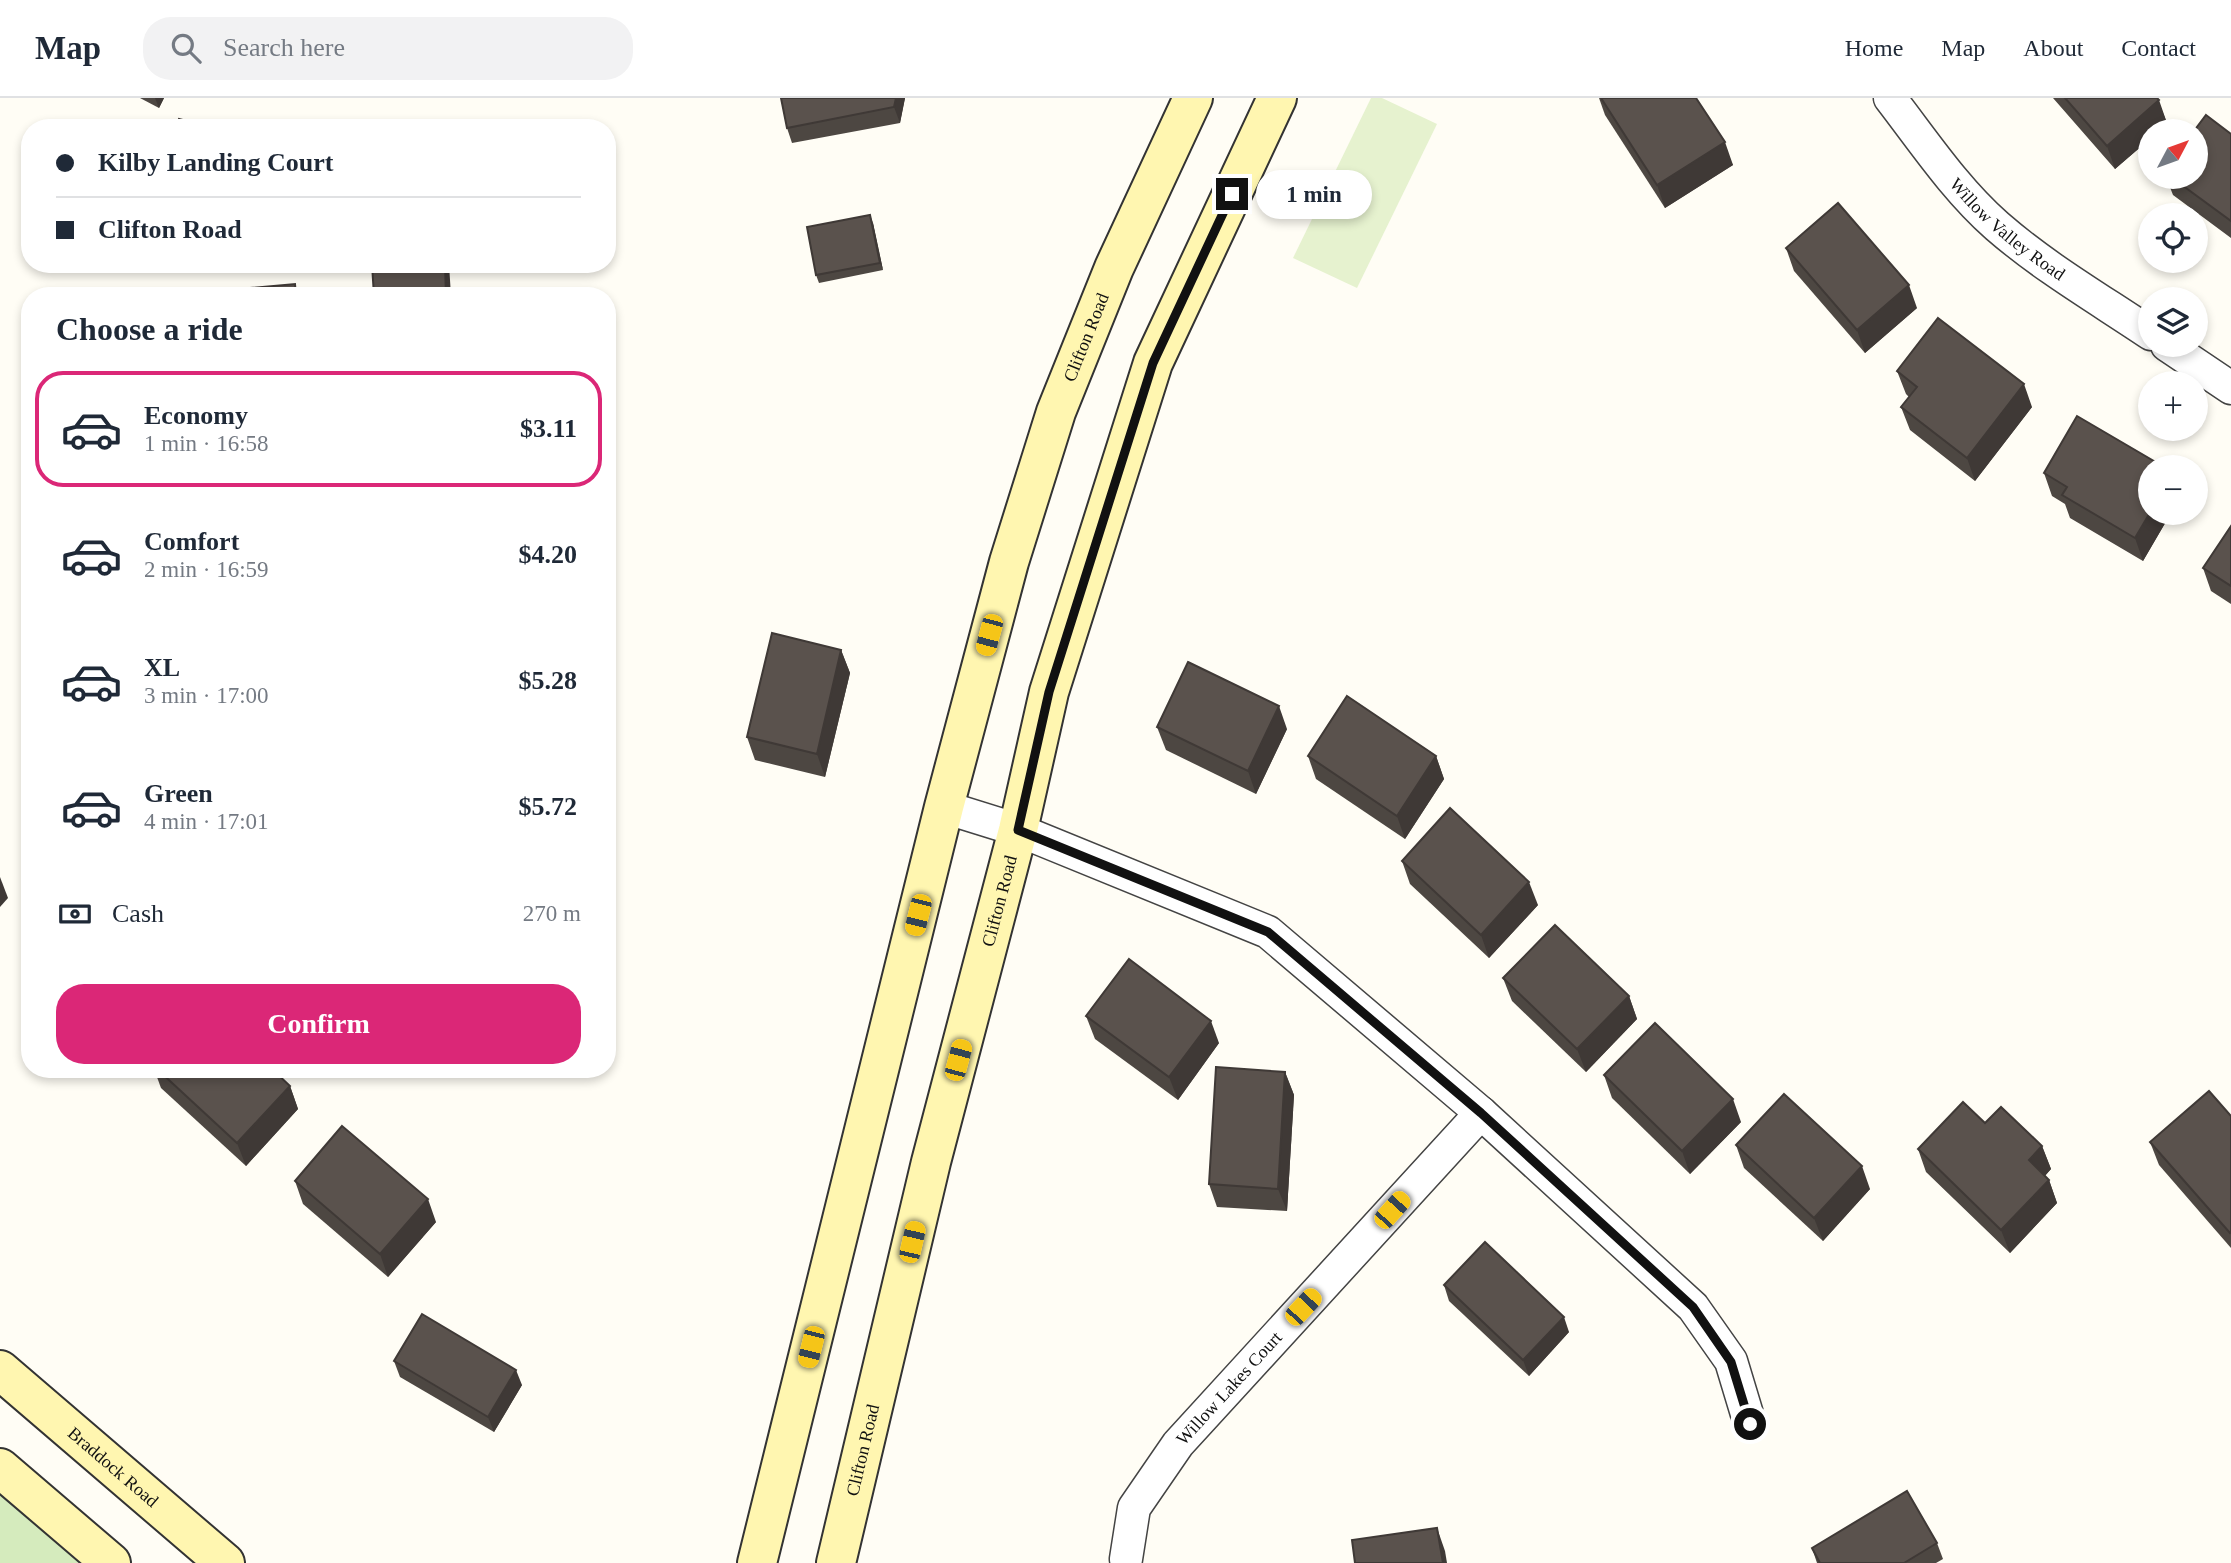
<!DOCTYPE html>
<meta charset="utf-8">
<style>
:root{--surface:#fff;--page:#f2f2f3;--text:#1f2937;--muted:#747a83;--line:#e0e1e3;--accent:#db2777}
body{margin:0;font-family:"Times New Roman",serif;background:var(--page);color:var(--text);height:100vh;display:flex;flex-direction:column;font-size:26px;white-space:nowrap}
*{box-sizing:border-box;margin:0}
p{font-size:23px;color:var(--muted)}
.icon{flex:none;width:38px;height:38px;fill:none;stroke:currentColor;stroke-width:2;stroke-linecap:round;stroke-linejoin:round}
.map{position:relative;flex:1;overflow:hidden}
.details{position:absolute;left:21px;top:189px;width:595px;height:791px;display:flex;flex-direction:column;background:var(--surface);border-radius:28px;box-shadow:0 4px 10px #0003}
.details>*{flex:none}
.banner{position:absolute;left:21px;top:21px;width:595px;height:154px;border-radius:28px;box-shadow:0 4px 10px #0003;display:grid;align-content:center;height:154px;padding:0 35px;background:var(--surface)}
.needle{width:46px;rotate:49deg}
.fabs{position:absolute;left:2138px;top:21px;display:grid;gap:14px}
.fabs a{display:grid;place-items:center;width:70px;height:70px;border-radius:50%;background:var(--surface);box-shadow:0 4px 10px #0003;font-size:35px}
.end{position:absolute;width:32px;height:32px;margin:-16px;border:9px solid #111;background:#fff;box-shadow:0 0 0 4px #fff}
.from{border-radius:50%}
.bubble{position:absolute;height:49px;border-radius:24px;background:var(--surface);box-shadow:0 4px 10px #0003;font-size:23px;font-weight:600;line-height:49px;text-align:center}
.car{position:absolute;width:21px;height:42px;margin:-21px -10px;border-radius:9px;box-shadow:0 0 5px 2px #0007;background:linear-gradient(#f5c518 24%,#345 0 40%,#f5c518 0 76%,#345 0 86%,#f5c518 0)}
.banner b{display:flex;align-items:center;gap:24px;height:66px;font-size:26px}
.banner b+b{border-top:2px solid var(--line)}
.banner i{width:18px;height:18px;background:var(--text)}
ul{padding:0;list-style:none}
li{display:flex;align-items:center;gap:21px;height:116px;margin:0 14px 10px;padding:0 21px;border:4px solid transparent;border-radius:28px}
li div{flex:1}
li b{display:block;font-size:26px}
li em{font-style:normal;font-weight:600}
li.current{border-color:var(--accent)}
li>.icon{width:63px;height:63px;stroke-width:1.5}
h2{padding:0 35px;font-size:32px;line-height:84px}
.pay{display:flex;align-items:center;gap:18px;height:77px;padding:0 35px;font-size:26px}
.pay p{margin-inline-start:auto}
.button{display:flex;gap:14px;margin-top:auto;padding:14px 35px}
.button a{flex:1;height:80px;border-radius:28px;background:var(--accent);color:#fff;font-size:28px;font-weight:600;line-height:80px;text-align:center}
header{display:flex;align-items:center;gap:42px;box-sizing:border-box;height:98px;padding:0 35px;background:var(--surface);border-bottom:2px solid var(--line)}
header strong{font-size:33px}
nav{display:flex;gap:38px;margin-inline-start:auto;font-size:24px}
.search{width:490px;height:63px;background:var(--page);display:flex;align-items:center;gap:18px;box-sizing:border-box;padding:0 24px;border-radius:28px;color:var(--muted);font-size:26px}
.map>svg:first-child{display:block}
.green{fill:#d5ebbd}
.pitch{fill:#e6f2cf}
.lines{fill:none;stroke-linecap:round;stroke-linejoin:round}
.street-casing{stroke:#444;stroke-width:35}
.secondary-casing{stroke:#333;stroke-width:42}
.street{stroke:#fff;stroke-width:32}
.secondary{stroke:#fff6b0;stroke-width:38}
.wall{fill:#4d4742}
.shaded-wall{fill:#3f3936}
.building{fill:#5a524d;stroke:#3f3936;stroke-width:2}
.route{stroke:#111;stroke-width:9}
.labels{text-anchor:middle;stroke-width:7;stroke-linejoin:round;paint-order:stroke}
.street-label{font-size:18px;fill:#111;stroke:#fff}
</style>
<header>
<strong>Map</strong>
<div class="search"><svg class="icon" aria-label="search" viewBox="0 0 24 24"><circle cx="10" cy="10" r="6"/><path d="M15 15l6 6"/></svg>Search here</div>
<nav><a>Home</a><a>Map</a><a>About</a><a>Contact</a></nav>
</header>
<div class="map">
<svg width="2231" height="1465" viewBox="0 0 2231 1465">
<rect width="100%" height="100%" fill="#fffdf5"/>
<polygon class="green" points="0,1370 111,1465 0,1465"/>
<polygon class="pitch" points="1371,0 1382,0 1437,26 1357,190 1293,160"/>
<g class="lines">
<defs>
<g id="street">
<path id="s1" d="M1890,0C1924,44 1955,91 1997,128C2044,169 2099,201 2151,236"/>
<polyline points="2167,247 2231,290"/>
<polyline points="944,709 1018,732 1268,834 1481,1015 1693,1209 1731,1263 1750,1326"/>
<path id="s2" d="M1126,1461L1134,1410L1178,1346L1481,1015"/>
</g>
<g id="secondary">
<path id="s3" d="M0,1272L225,1465"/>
<polyline points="0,1370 111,1465"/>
<path id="s4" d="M757,1465L944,709L1009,464L1056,314L1114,170L1193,0"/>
<path id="s5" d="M836,1465L931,1064L1018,732L1049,594L1153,265L1277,0"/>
</g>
</defs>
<use href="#street" class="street-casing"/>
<use href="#secondary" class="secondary-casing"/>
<use href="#street" class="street"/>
<use href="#secondary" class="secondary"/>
</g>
<g class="wall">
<polygon points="140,0 164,0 159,10"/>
<polygon points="781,0 905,0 900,25 792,45 787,30"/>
<polygon points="1599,0 1696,0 1733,67 1665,110 1605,17"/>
<polygon points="2053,0 2157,0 2167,25 2158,33 2151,33 2151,40 2115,71"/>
<polygon points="2231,36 2231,140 2173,97 2166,79 2196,79"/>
<polygon points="873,125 883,172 819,185 816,177"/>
<polygon points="1786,150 1917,210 1865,255 1794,173"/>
<polygon points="1897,273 2032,309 1975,383 1910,332 1901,309 1909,299 1906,296"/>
<polygon points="2044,375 2151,415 2171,415 2143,463 2070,420 2065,406 2052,398"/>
<polygon points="2231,428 2231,506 2211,493 2203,470"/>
<polygon points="841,552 850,575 825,679 755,662 747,639"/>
<polygon points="1157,629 1287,631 1256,696 1166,652"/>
<polygon points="1308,658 1436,658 1444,681 1405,741 1316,681"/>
<polygon points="1402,763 1538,807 1489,860 1410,786"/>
<polygon points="1503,880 1629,898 1637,921 1586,974 1512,903"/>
<polygon points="1086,918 1219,945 1178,1002 1095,941"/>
<polygon points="154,971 272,971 290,988 298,1011 246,1068 161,990"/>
<polygon points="1285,974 1294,997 1287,1113 1217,1109 1209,1086"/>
<polygon points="1604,977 1741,1024 1690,1076 1612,1000"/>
<polygon points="2231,1018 2231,1150 2159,1067 2150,1044"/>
<polygon points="1985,1025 2042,1048 2051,1071 2045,1078 2049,1082 2057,1105 2010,1155 1926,1074 1918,1051"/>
<polygon points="1736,1047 1870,1091 1823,1143 1744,1070"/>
<polygon points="295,1083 436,1124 388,1179 303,1106"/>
<polygon points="1444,1187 1569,1234 1529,1278 1449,1203"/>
<polygon points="394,1263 522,1287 494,1334 400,1279"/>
<polygon points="1937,1445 1943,1461 1936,1465 1817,1465 1812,1450"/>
</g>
<g class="shaded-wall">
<polygon points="155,0 164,0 159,10"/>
<polygon points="896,0 905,0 900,25 894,9"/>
<polygon points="2159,2 2167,25 2158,33 2151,33 2151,40 2115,71 2107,48"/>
<polygon points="1725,44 1733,67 1665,110 1657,87"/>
<polygon points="870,117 873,125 883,172 880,165"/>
<polygon points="445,166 449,166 451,198 446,198"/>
<polygon points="1909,187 1917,210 1865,255 1857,232"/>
<polygon points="2024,286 2032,309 1975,383 1967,360"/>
<polygon points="2151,413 2151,415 2171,415 2143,463 2135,440"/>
<polygon points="841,552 850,575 825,679 817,656"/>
<polygon points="1279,608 1287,631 1256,696 1248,673"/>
<polygon points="1436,658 1444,681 1405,741 1397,718"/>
<polygon points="0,779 8,800 0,809"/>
<polygon points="1529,784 1538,807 1489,860 1481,837"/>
<polygon points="1629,898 1637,921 1586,974 1577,951"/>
<polygon points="1211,923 1219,945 1178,1002 1169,979"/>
<polygon points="1285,974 1294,997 1287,1113 1278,1091"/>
<polygon points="290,988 298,1011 246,1068 237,1045"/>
<polygon points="1733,1001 1741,1024 1690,1076 1682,1053"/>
<polygon points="2042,1048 2051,1071 2038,1085 2029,1062"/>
<polygon points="1862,1068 1870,1091 1823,1143 1814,1120"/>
<polygon points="2049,1082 2057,1105 2010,1155 2001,1132"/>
<polygon points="428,1101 436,1124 388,1179 380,1156"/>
<polygon points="1564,1219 1569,1234 1529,1278 1523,1262"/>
<polygon points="516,1272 522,1287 494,1334 488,1319"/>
<polygon points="1437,1430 1445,1453 1447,1465 1443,1465"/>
</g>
<g class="building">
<polygon points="781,0 896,0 894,9 787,30"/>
<polygon points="1601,0 1696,0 1725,44 1657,87"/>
<polygon points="2065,0 2157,0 2159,2 2107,48"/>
<polygon points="2206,17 2231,36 2231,123 2171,79 2196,79 2196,33 2194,33"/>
<polygon points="179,21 202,27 202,30 176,30"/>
<polygon points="1838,105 1909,187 1857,232 1786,150"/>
<polygon points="870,117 880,165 816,177 807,129"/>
<polygon points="372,166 445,166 446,198 374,198"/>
<polygon points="295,186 296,198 252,198 251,190"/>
<polygon points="1938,220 2024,286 1967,360 1901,309 1917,289 1897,273"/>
<polygon points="2077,318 2164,369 2151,369 2151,413 2135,440 2062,397 2067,389 2044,375"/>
<polygon points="2231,428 2231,488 2203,470"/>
<polygon points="772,535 841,552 817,656 747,639"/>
<polygon points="1188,564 1279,608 1248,673 1157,629"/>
<polygon points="1347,598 1436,658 1397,718 1308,658"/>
<polygon points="1450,710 1529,784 1481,837 1402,763"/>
<polygon points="1555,827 1629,898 1577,951 1503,880"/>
<polygon points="1129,861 1211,923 1169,979 1086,918"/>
<polygon points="1655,925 1733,1001 1682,1053 1604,977"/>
<polygon points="1216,969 1285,974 1278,1091 1209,1086"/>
<polygon points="157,971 272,971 290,988 237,1045"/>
<polygon points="2209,993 2231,1018 2231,1134 2230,1135 2150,1044"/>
<polygon points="1784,996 1862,1068 1814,1120 1736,1047"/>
<polygon points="1963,1004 1985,1025 2001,1009 2042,1048 2029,1062 2049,1082 2001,1132 1918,1051"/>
<polygon points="342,1028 428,1101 380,1156 295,1083"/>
<polygon points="1485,1144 1564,1219 1523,1262 1444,1187"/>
<polygon points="422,1216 516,1272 488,1319 394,1263"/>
<polygon points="1907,1393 1937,1445 1904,1465 1820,1465 1812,1450"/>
<polygon points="1437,1430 1443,1465 1355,1465 1352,1442"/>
</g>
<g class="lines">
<polyline class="route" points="1232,96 1153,265 1049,594 1018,732 1268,834 1481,1015 1693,1209 1731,1264 1750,1326"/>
</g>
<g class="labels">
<g class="street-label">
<text dy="6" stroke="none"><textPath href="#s1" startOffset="177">Willow Valley Road</textPath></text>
<text dy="6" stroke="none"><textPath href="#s4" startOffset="1270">Clifton Road</textPath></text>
<text dy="6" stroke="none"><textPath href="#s5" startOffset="682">Clifton Road</textPath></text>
<text dy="6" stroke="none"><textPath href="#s2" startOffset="205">Willow Lakes Court</textPath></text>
<text dy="6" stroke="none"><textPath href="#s5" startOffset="116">Clifton Road</textPath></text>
<text dy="6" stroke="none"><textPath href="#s3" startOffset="149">Braddock Road</textPath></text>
</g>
</g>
</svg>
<div class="fabs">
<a><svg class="needle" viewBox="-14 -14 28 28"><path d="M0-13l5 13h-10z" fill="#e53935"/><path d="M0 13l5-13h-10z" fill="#747a83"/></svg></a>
<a><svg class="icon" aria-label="locate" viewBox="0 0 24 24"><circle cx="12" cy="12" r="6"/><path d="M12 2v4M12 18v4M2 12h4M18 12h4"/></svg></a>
<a><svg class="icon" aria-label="layers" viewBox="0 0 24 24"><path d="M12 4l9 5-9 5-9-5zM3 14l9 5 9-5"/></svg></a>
<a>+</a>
<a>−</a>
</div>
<i class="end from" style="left:1750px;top:1326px"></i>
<i class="end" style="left:1232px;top:96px"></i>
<div class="bubble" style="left:1256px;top:72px;width:116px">1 min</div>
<i class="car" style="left:989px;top:537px;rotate:195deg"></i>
<i class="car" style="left:918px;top:817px;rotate:194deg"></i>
<i class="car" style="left:958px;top:962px;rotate:15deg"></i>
<i class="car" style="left:1392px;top:1112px;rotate:42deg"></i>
<i class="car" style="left:912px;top:1144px;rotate:13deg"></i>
<i class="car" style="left:1303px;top:1209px;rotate:43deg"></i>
<i class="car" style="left:811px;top:1249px;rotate:194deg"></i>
<div class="banner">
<b><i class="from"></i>Kilby Landing Court</b>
<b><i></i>Clifton Road</b>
</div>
<section class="details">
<h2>Choose a ride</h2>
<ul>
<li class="current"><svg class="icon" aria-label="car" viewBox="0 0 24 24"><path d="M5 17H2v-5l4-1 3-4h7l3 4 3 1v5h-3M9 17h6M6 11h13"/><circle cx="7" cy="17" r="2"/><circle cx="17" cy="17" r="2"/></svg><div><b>Economy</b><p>1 min · 16:58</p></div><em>$3.11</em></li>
<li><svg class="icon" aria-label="car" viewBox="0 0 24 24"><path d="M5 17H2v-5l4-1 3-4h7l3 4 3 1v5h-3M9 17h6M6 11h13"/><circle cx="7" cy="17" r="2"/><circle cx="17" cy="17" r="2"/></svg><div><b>Comfort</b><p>2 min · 16:59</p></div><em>$4.20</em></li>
<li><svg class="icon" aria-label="car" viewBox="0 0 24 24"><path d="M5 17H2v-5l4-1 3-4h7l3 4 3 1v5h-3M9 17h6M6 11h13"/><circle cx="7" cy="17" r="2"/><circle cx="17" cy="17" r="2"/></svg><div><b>XL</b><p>3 min · 17:00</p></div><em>$5.28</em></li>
<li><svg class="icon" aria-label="car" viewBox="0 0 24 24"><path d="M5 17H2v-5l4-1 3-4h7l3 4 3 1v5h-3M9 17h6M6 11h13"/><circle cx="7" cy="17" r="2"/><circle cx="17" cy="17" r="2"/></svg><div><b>Green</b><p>4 min · 17:01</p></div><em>$5.72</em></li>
</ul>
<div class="pay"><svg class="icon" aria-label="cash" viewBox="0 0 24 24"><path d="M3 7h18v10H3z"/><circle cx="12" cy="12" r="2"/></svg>Cash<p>270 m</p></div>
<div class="button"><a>Confirm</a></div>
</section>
</div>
